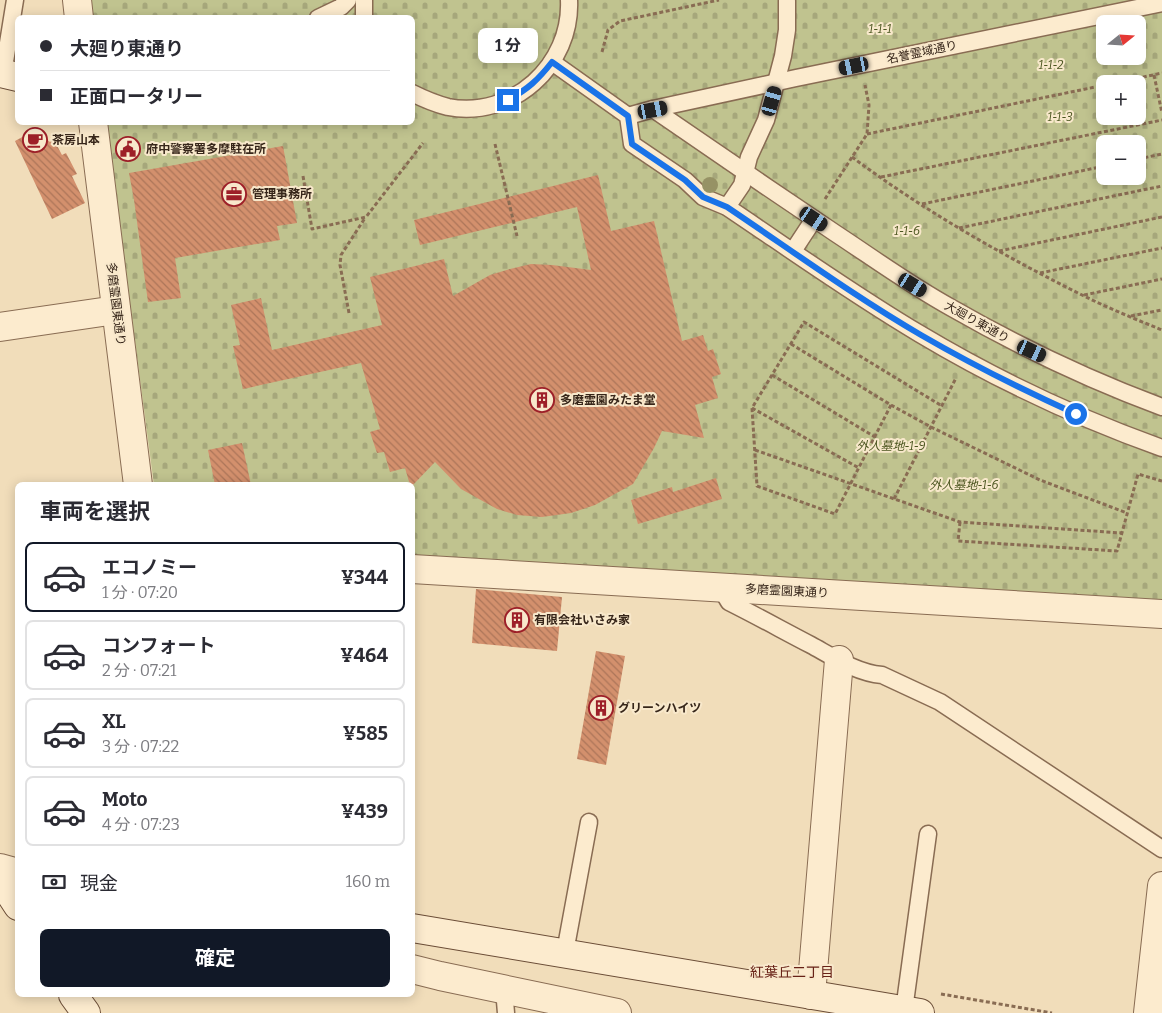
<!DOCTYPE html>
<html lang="ja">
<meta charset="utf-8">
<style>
:root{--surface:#fff;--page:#f2f2f3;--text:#2b2b33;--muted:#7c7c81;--line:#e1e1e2;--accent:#111827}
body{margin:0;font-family:Bitter,"Noto Sans JP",serif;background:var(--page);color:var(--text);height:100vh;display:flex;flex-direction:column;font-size:19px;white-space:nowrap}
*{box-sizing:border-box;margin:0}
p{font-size:16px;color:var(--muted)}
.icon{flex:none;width:28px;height:28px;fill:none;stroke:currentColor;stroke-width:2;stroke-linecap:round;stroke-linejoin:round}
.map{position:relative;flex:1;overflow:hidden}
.sheet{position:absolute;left:15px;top:482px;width:400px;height:515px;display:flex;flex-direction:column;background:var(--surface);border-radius:8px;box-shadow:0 2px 12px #0003}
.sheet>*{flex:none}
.top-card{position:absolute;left:15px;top:15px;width:400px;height:110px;border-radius:8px;box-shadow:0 2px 12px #0003;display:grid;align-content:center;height:110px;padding:0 25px;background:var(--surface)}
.needle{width:32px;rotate:72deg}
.tools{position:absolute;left:1096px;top:15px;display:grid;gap:10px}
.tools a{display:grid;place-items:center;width:50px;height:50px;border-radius:8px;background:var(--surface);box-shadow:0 2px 12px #0003;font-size:25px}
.end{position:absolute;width:22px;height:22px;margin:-11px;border:6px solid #1a73e8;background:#fff;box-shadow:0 0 0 2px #fff}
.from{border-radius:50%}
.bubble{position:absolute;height:35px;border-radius:8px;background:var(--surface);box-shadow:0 2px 12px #0003;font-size:16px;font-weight:700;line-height:35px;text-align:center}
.car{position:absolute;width:15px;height:30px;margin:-15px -8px;border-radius:6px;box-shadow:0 0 4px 1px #0007;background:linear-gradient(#222 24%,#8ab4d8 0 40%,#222 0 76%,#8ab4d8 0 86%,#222 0)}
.top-card b{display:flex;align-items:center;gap:18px;height:48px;font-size:19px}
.top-card b+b{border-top:1px solid var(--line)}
.top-card i{width:12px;height:12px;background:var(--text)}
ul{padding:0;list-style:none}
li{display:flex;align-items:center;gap:15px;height:70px;margin:0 10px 8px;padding:0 15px;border:2px solid var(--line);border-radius:8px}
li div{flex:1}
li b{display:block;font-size:19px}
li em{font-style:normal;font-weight:700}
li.active{border-color:var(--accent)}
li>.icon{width:45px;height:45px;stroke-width:1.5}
h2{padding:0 25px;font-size:22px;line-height:60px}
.pay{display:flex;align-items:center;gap:12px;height:55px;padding:0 25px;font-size:19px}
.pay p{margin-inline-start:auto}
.action{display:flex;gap:10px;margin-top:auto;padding:10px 25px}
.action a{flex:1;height:58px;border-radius:8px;background:var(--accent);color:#fff;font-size:20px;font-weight:700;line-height:58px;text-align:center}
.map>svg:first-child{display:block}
.cemetery{fill:url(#cemetery-stones);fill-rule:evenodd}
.building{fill:url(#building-back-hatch)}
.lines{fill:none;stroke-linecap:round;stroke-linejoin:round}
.lane-casing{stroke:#896c53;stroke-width:19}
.street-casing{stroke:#896c53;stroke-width:30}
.secondary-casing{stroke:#6b4d37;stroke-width:30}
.path{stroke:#896c53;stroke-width:3;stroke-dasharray:4 2.5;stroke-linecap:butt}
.lane{stroke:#fcebce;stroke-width:16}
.street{stroke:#fcebce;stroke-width:28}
.secondary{stroke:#fcebce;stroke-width:28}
.tree{fill:#969265}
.route{stroke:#1a73e8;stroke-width:6}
.labels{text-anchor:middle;stroke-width:4;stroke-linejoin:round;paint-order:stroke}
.park-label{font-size:12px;font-style:italic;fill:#4b551f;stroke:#f8e8cb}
.street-label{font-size:12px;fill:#37261a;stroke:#f8e8cb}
.poi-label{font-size:12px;font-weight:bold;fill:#37261a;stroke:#f8e8cb;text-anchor:start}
.neighbourhood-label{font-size:14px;fill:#672116;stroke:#f8e8cb}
</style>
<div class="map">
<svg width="1162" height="1013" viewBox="0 0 1162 1013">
<defs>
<pattern id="cemetery-stones" width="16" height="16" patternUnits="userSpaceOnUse" patternTransform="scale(1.25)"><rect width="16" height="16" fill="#c0c38f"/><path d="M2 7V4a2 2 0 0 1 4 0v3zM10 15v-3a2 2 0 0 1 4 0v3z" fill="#a6a77b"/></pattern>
<pattern id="building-back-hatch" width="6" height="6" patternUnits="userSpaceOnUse" patternTransform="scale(1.25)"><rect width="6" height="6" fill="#d3906d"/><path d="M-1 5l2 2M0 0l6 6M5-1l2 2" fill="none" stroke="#ac7559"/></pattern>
</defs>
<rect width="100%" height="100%" fill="#f1ddba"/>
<path class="cemetery" d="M90,0H1162V604L413,556L412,485H154L106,123L412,122V18L92,17ZM1105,24H1138V56H1105ZM1105,84H1138V116H1105ZM1105,144H1138V176H1105Z"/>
<g class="building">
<polygon points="35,130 50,142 54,140 62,155 66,153 77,174 72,176 85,203 52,219 15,141"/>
<polygon points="283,146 297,223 277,226 280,240 175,258 181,298 148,302 134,200 129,173"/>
<polygon points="598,175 611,231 654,221 682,341 703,335 708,351 713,349 721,374 712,377 718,398 695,405 704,438 662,431 654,448 633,484 595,505 571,513 542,517 517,515 497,509 461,489 435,462 412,486 412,485 410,485 405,468 390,472 384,452 377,453 370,432 380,429 361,363 243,389 233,346 240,345 231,305 261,298 272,350 382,325 370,277 444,259 453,296 490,275 510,269 531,264 552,265 591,270 577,207 420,245 414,220"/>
<polygon points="242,443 251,485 215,485 208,450"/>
<polygon points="716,478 722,499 638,524 631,500 672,487 673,492"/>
<polygon points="476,589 562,597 557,651 472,643"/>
<polygon points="596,651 625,656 606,765 577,759"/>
</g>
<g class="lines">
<defs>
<g id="lane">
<polyline points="364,0 364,18"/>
<polyline points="318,18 341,7 348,0"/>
<path d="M552,62L628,116L632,144L685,180L703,197L727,207C791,250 854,295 920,334C997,380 1078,418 1162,448"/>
<polyline points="3,74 15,0"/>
<path d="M412,93C424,99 436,104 448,107C513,119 572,65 569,0"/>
<polyline points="653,109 796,78 1162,3"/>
<path d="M628,116L653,109C714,151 774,192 835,233C873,258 910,285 950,307C1018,346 1089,380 1162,407"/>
<polyline points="727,207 742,185 749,157 766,120 783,56 787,30 787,1"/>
<polyline points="793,251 814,219"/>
<path d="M720,587L729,602C757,616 784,631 811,645C833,657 857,673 882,675L940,702L1162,849"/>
<polyline points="565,952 589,822"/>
<polyline points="504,989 506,1013"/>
<polyline points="904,1010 928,834"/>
</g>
<g id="street">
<polyline points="77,0 79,18"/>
<polyline points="93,122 138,485"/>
<polyline points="0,327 116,310"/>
<polyline points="412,569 1162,614"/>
<polyline points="0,868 18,873"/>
<polyline points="412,969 440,976 617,1013"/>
<polyline points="811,995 839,660"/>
<polyline points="1148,1013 1162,886"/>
</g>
<g id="secondary">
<polyline points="0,73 18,77"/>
<polyline points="0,878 18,906"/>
<path d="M412,928C582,955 751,985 920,1013"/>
<polyline points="73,995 86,1013"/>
</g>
</defs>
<use href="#lane" class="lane-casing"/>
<use href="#street" class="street-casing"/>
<use href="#secondary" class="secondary-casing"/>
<g class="path">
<polyline points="602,52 608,30 620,21 719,0"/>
<polyline points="1154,75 1162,113"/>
<polyline points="1111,84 1162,73"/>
<polyline points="867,134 1105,85"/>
<polyline points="495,144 517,236"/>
<path d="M852,157C923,210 1002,255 1082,295C1108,308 1135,319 1162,330"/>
<polyline points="1138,159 1162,154"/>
<polyline points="303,176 312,229 366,217 423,143"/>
<polyline points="881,177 1162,120"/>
<polyline points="825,199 867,134 869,105 865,85"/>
<polyline points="922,204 1105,166"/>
<polyline points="959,228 1162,186"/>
<polyline points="999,251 1162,217"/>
<polyline points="1040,273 1162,248"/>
<polyline points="1084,295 1162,279"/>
<polyline points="349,313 340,265 341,255 365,218"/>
<polyline points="1131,316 1162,310"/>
<polyline points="791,344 891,405 931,427 1040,480 1127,513"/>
<polyline points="772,375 875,437"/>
<polyline points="891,405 835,514 757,486 752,408 804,322 942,406"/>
<polyline points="752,408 859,468"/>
<polyline points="755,450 960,522 1122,533"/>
<polyline points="894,499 956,378"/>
<polyline points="960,522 958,541 1117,551 1138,474 1162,481"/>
<polyline points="941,994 1052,1013"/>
</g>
<use href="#lane" class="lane"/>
<use href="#street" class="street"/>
<use href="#secondary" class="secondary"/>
</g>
<circle class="tree" cx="710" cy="185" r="8"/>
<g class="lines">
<path class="route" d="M508,100C528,89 538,80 552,62L628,116L632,144L685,180L703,197L727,207C791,250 854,296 921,335C971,364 1023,390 1076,414"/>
</g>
<defs>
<symbol id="cafe-ring" viewBox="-11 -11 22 22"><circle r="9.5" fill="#f8e8cb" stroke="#9d1f28" stroke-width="1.5"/><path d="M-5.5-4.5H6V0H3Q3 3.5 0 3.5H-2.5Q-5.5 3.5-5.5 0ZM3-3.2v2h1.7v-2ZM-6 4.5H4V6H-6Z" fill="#9d1f28"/></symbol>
<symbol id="civic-ring" viewBox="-11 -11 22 22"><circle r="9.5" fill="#f8e8cb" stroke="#9d1f28" stroke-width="1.5"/><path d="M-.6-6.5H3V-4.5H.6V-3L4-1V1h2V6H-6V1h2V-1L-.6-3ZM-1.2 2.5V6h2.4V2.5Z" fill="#9d1f28"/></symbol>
<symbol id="office-ring" viewBox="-11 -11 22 22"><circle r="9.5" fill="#f8e8cb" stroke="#9d1f28" stroke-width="1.5"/><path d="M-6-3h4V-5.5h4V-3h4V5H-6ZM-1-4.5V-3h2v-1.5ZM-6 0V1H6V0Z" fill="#9d1f28"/></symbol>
<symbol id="building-ring" viewBox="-11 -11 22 22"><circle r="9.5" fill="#f8e8cb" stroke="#9d1f28" stroke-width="1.5"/><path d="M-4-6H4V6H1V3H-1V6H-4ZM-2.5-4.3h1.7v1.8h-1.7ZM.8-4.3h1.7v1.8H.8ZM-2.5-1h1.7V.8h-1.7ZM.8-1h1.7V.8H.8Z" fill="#9d1f28"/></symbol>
</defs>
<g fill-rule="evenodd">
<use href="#cafe-ring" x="21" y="126" width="28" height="28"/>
<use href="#civic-ring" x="114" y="135" width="28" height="28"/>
<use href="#office-ring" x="220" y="180" width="28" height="28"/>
<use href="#building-ring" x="528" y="386" width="28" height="28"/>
<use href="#building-ring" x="503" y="606" width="28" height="28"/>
<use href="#building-ring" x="587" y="694" width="28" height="28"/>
</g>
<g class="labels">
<g class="park-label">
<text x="880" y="33">1-1-1</text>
<text x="1051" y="69">1-1-2</text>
<text x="1060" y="121">1-1-3</text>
<text x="907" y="235">1-1-6</text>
<text x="891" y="450">外人墓地-1-9</text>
<text x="964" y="489">外人墓地-1-6</text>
</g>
<g class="street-label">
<text transform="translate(922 52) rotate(-12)" y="4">名誉霊域通り</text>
<text transform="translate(116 304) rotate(83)" y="4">多磨霊園東通り</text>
<text transform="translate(977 322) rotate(29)" y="4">大廻り東通り</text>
<text transform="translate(787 591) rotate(3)" y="4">多磨霊園東通り</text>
</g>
<g class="poi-label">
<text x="52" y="144">茶房山本</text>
<text x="146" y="153">府中警察署多摩駐在所</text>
<text x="252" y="198">管理事務所</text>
<text x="560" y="404">多磨霊園みたま堂</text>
<text x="534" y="624">有限会社いさみ家</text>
<text x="618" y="712">グリーンハイツ</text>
</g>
<g class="neighbourhood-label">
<text x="792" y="977">紅葉丘二丁目</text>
</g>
</g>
</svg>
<div class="tools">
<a><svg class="needle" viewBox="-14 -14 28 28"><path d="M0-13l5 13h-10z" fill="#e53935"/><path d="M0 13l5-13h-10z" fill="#7c7c81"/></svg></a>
<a>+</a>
<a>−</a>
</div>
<i class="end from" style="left:1076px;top:414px"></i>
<i class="end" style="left:508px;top:100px"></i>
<div class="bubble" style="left:478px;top:28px;width:60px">1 分</div>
<i class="car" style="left:854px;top:66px;rotate:258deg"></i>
<i class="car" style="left:772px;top:101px;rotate:16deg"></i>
<i class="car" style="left:653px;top:110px;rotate:79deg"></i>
<i class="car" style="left:814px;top:219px;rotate:124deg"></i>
<i class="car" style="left:913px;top:285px;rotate:121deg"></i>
<i class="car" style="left:1032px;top:351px;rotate:115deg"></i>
<div class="top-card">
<b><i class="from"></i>大廻り東通り</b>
<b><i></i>正面ロータリー</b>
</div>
<section class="sheet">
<h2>車両を選択</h2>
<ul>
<li class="active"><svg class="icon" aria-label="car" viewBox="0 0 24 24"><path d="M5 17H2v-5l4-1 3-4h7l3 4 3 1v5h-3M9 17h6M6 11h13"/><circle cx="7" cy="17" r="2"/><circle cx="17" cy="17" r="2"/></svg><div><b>エコノミー</b><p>1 分 · 07:20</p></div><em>¥344</em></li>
<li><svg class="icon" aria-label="car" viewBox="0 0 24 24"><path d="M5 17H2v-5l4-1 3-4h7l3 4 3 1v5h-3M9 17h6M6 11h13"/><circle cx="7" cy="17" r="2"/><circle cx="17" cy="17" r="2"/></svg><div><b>コンフォート</b><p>2 分 · 07:21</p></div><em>¥464</em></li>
<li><svg class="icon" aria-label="car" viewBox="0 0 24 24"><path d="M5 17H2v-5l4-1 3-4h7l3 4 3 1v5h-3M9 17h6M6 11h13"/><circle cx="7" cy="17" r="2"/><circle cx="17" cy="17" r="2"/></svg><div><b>XL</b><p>3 分 · 07:22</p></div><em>¥585</em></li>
<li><svg class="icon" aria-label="car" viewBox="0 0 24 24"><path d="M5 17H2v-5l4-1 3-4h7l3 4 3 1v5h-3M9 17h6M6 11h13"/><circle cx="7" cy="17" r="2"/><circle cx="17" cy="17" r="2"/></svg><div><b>Moto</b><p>4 分 · 07:23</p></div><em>¥439</em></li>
</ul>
<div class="pay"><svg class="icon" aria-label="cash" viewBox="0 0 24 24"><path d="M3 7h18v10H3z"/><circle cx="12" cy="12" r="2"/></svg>現金<p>160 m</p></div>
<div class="action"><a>確定</a></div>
</section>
</div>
